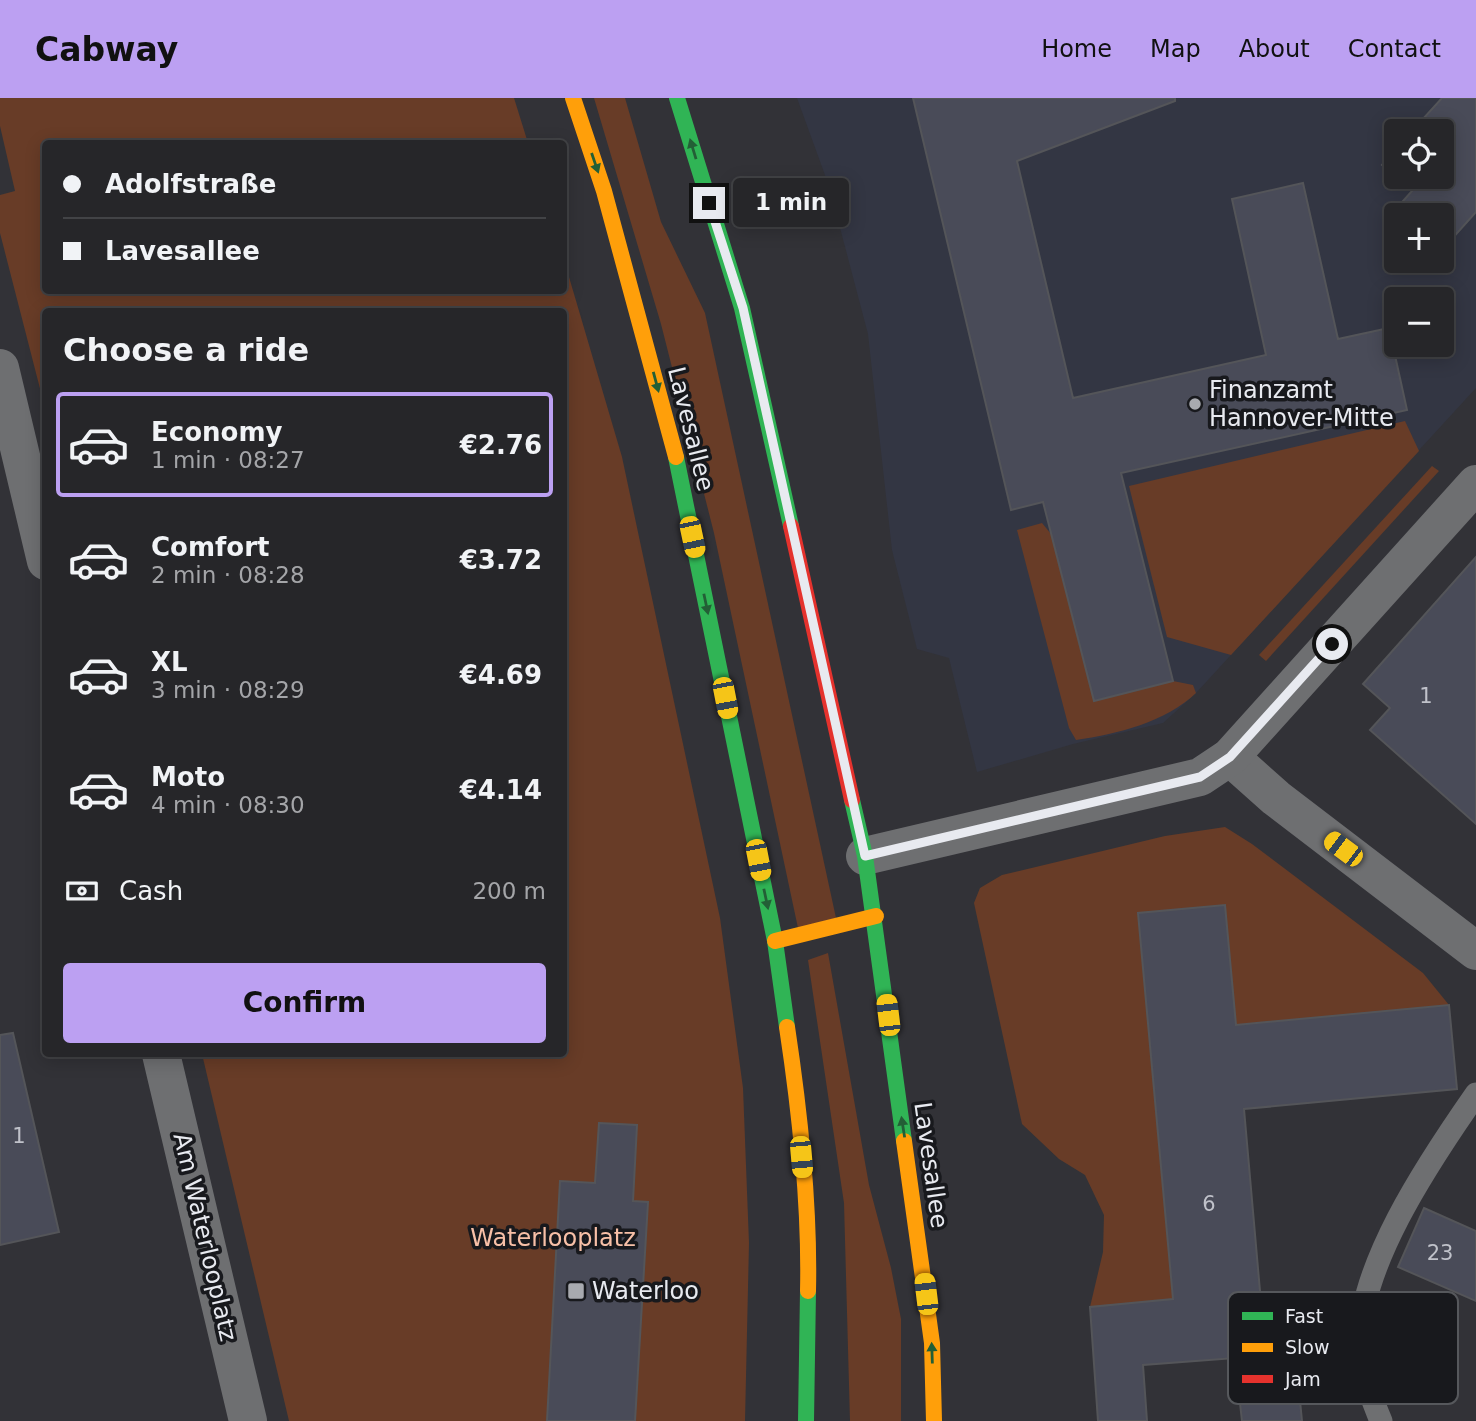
<!DOCTYPE html>
<meta charset="utf-8">
<style>
:root{--surface:#262629;--page:#323235;--text:#f1f3f6;--muted:#a4a5a8;--line:#424346;--accent:#bca0f2}
body{margin:0;font-family:"DejaVu Sans",sans-serif;background:var(--page);color:var(--text);height:100vh;display:flex;flex-direction:column;font-size:26px;white-space:nowrap}
*{box-sizing:border-box;margin:0}
p{font-size:23px;color:var(--muted)}
.icon{flex:none;width:38px;height:38px;fill:none;stroke:currentColor;stroke-width:2;stroke-linecap:round;stroke-linejoin:round}
.map{position:relative;flex:1;overflow:hidden}
.drawer{position:absolute;left:42px;top:210px;width:525px;height:749px;display:flex;flex-direction:column;background:var(--surface);border-radius:7px;box-shadow:0 4px 18px #0003,0 0 0 2px var(--line)}
.drawer>*{flex:none}
.guide{position:absolute;left:42px;top:42px;width:525px;height:154px;border-radius:7px;box-shadow:0 4px 18px #0003,0 0 0 2px var(--line);display:grid;align-content:center;height:154px;padding:0 21px;background:var(--surface)}
.tools{position:absolute;left:1384px;top:21px;display:grid;gap:14px}
.tools a{display:grid;place-items:center;width:70px;height:70px;border-radius:7px;background:var(--surface);box-shadow:0 4px 18px #0003,0 0 0 2px var(--line);font-size:35px}
.end{position:absolute;width:32px;height:32px;margin:-16px;border:9px solid #e8eaf0;background:#111;box-shadow:0 0 0 4px #111}
.from{border-radius:50%}
.bubble{position:absolute;height:49px;border-radius:7px;background:var(--surface);box-shadow:0 4px 18px #0003,0 0 0 2px var(--line);font-size:23px;font-weight:800;line-height:49px;text-align:center}
.car{position:absolute;width:21px;height:42px;margin:-21px -10px;border-radius:9px;box-shadow:0 0 5px 2px #0007;background:linear-gradient(#f5c518 24%,#345 0 40%,#f5c518 0 76%,#345 0 86%,#f5c518 0)}
.guide b{display:flex;align-items:center;gap:24px;height:66px;font-size:26px}
.guide b+b{border-top:2px solid var(--line)}
.guide i{width:18px;height:18px;background:var(--text)}
ul{padding:0;list-style:none}
li{display:flex;align-items:center;gap:21px;height:105px;margin:0 14px 10px;padding:0 7px;border:4px solid transparent;border-radius:7px}
li div{flex:1}
li b{display:block;font-size:26px}
li em{font-style:normal;font-weight:800}
li.current{border-color:var(--accent)}
li>.icon{width:63px;height:63px;stroke-width:1.5}
h2{padding:0 21px;font-size:32px;line-height:84px}
.pay{display:flex;align-items:center;gap:18px;height:77px;padding:0 21px;font-size:26px}
.pay p{margin-inline-start:auto}
.cta{display:flex;gap:14px;margin-top:auto;padding:14px 21px}
.cta a{flex:1;height:80px;border-radius:7px;background:var(--accent);color:#111;font-size:28px;font-weight:800;line-height:80px;text-align:center}
header{display:flex;align-items:center;gap:42px;box-sizing:border-box;height:98px;padding:0 35px;background:var(--accent);color:#111}
header strong{font-size:33px}
nav{display:flex;gap:38px;margin-inline-start:auto;font-size:24px}
.map>svg:first-child{display:block}
.built{fill:#333643;fill-rule:evenodd}
.green{fill:#683c27}
.building{fill:#494b58;stroke:#545559;stroke-width:2}
.lines{fill:none;stroke-linecap:round;stroke-linejoin:round}
.lane{stroke:#6e6f71;stroke-width:23}
.street{stroke:#6e6f71;stroke-width:38}
.fast{stroke:#30b455;stroke-width:16}
.slow{stroke:#ff9f0a;stroke-width:16}
.jam{stroke:#e5322d;stroke-width:16}
.oneway{fill:#235f36}
.route{stroke:#e8eaf0;stroke-width:9}
.poi-dot{fill:#a8aaaf;stroke:#18191d;stroke-width:2.5}
.labels{text-anchor:middle;stroke-width:7;stroke-linejoin:round;paint-order:stroke}
.number-label{font-size:21px;fill:#c0c2ca}
.poi-label{font-size:24px;fill:#e8eaf0;stroke:#18191d;text-anchor:start}
.street-label{font-size:24px;fill:#e8eaf0;stroke:#18191d}
.park-label{font-size:24px;fill:#f8c0a7;stroke:#18191d}
.key{fill:#18191d;stroke:#56585c;stroke-width:2}
.key-label{font-size:19px;fill:#e8eaf0}
</style>
<header>
<strong>Cabway</strong>
<nav><a>Home</a><a>Map</a><a>About</a><a>Contact</a></nav>
</header>
<div class="map">
<svg width="1476" height="1323" viewBox="0 0 1476 1323">
<rect width="100%" height="100%" fill="#323237"/>
<path class="built" d="M797,0H1476V290L1196,595L1163,625L1073,646L977,674L949,560L917,551L892,452L868,236L829,88ZM1396,33H1442V79H1396ZM1396,117H1442V163H1396ZM1396,201H1442V247H1396Z"/>
<g class="green">
<polygon points="0,0 514,0 528,45 46,46 46,192 564,192 564,162 622,359 720,820 743,990 749,1145 745,1323 289,1323 202,956 564,956 564,214 46,214 45,310 0,135 0,97 15,93 0,28"/>
<polygon points="594,0 625,0 661,124 705,215 836,820 798,830 714,435 661,226"/>
<polygon points="1405,323 1419,353 1231,557 1167,539 1129,388"/>
<polygon points="1432,368 1439,373 1266,563 1259,557"/>
<path d="M1042,425L1051,436L1094,603L1173,583L1193,587L1196,595C1166,624 1117,636 1076,642L1069,630L1017,432Z"/>
<polygon points="1225,729 1252,746 1423,875 1449,907 1236,927 1225,807 1139,815 1173,1201 1090,1209 1103,1154 1104,1117 1085,1077 1059,1061 1022,1026 974,805 980,790 1002,777 1165,738"/>
<polygon points="828,855 869,1087 891,1170 901,1221 901,1323 850,1323 844,1105 808,862"/>
</g>
<g class="building">
<polygon points="913,0 1175,0 1175,3 1017,63 1073,300 1266,257 1232,101 1303,85 1338,241 1389,230 1407,312 1121,375 1173,583 1094,603 1043,404 1011,412"/>
<polygon points="1442,0 1476,0 1476,114 1442,152 1442,117 1400,117 1395,112 1412,93 1382,67 1396,51 1396,79 1442,79 1442,33 1412,33"/>
<polygon points="1476,459 1476,726 1370,632 1390,610 1363,586"/>
<polygon points="1225,807 1236,927 1449,907 1457,991 1244,1011 1262,1216 1291,1211 1302,1323 1242,1323 1235,1260 1143,1267 1147,1323 1098,1323 1090,1209 1173,1201 1138,815"/>
<polygon points="13,935 59,1134 0,1147 0,937"/>
<polygon points="599,1025 637,1027 633,1103 648,1104 635,1323 547,1323 560,1083 595,1085"/>
<polygon points="1424,1110 1476,1133 1476,1203 1398,1169"/>
</g>
<g class="lines">
<path class="lane" d="M1381,1323C1372,1302 1364,1279 1361,1256C1351,1177 1432,1059 1476,996"/>
<g class="street">
<polyline points="0,270 46,463"/>
<polyline points="1230,659 1276,700 1476,853"/>
<polyline points="865,758 1200,679 1230,659 1476,386"/>
<polyline points="161,956 248,1323"/>
</g>
<g class="fast">
<polyline points="677,0 742,210 791,428"/>
<polyline points="676,359 775,843 787,929"/>
<polyline points="852,702 865,758 904,1043"/>
<polyline points="806,1323 808,1193"/>
</g>
<g class="slow">
<polyline points="573,0 604,93 676,359"/>
<polyline points="775,843 876,818"/>
<path d="M787,929C800,1015 810,1105 808,1193"/>
<polyline points="904,1043 932,1245 934,1323"/>
</g>
<polyline class="jam" points="791,428 852,702"/>
</g>
<defs><path id="oneway-solid" d="M-6-.8H1V-3.2L6.5 0L1 3.2V.8H-6Z" transform="scale(1.75)"/></defs>
<g class="oneway">
<use href="#oneway-solid" transform="translate(693 51) rotate(-107)"/>
<use href="#oneway-solid" transform="translate(595 65) rotate(71)"/>
<use href="#oneway-solid" transform="translate(656 284) rotate(75)"/>
<use href="#oneway-solid" transform="translate(706 506) rotate(78)"/>
<use href="#oneway-solid" transform="translate(766 801) rotate(78)"/>
<use href="#oneway-solid" transform="translate(903 1029) rotate(-99)"/>
<use href="#oneway-solid" transform="translate(932 1255) rotate(-92)"/>
</g>
<g class="lines">
<polyline class="route" points="709,105 743,210 865,758 1200,679 1230,659 1332,546"/>
</g>
<g class="poi-dot">
<circle cx="1195" cy="306" r="7"/>
<rect x="567" y="1184" width="18" height="18" rx="3.5"/>
</g>
<g class="labels">
<g class="number-label">
<text x="1426" y="605">1</text>
<text x="19" y="1045">1</text>
<text x="1209" y="1113">6</text>
<text x="1440" y="1162">23</text>
</g>
<g class="poi-label">
<text x="1209" y="300">Finanzamt<tspan x="1209" dy="28">Hannover-Mitte</tspan></text>
<text x="592" y="1201">Waterloo</text>
</g>
<g class="street-label">
<text transform="translate(691 331) rotate(76)" y="8">Lavesallee</text>
<text transform="translate(931 1067) rotate(82)" y="8">Lavesallee</text>
<text transform="translate(205 1139) rotate(77)" y="8">Am Waterlooplatz</text>
</g>
<g class="park-label">
<text x="553" y="1148">Waterlooplatz</text>
</g>
</g>
<rect x="1228" y="1194" width="230" height="112" rx="10" class="key"/>
<rect x="1242" y="1214" width="31" height="8" fill="#30b455"/>
<rect x="1242" y="1245" width="31" height="9" fill="#ff9f0a"/>
<rect x="1242" y="1277" width="31" height="8" fill="#e5322d"/>
<g class="key-label">
<text x="1285" y="1225">Fast</text>
<text x="1285" y="1256">Slow</text>
<text x="1285" y="1288">Jam</text>
</g>
</svg>
<div class="tools">
<a><svg class="icon" aria-label="locate" viewBox="0 0 24 24"><circle cx="12" cy="12" r="6"/><path d="M12 2v4M12 18v4M2 12h4M18 12h4"/></svg></a>
<a>+</a>
<a>−</a>
</div>
<i class="end from" style="left:1332px;top:546px"></i>
<i class="end" style="left:709px;top:105px"></i>
<div class="bubble" style="left:733px;top:80px;width:116px">1 min</div>
<i class="car" style="left:692px;top:439px;rotate:168deg"></i>
<i class="car" style="left:725px;top:600px;rotate:169deg"></i>
<i class="car" style="left:1343px;top:751px;rotate:307deg"></i>
<i class="car" style="left:758px;top:762px;rotate:169deg"></i>
<i class="car" style="left:888px;top:917px;rotate:353deg"></i>
<i class="car" style="left:801px;top:1059px;rotate:175deg"></i>
<i class="car" style="left:926px;top:1196px;rotate:353deg"></i>
<div class="guide">
<b><i class="from"></i>Adolfstraße</b>
<b><i></i>Lavesallee</b>
</div>
<section class="drawer">
<h2>Choose a ride</h2>
<ul>
<li class="current"><svg class="icon" aria-label="car" viewBox="0 0 24 24"><path d="M5 17H2v-5l4-1 3-4h7l3 4 3 1v5h-3M9 17h6M6 11h13"/><circle cx="7" cy="17" r="2"/><circle cx="17" cy="17" r="2"/></svg><div><b>Economy</b><p>1 min · 08:27</p></div><em>€2.76</em></li>
<li><svg class="icon" aria-label="car" viewBox="0 0 24 24"><path d="M5 17H2v-5l4-1 3-4h7l3 4 3 1v5h-3M9 17h6M6 11h13"/><circle cx="7" cy="17" r="2"/><circle cx="17" cy="17" r="2"/></svg><div><b>Comfort</b><p>2 min · 08:28</p></div><em>€3.72</em></li>
<li><svg class="icon" aria-label="car" viewBox="0 0 24 24"><path d="M5 17H2v-5l4-1 3-4h7l3 4 3 1v5h-3M9 17h6M6 11h13"/><circle cx="7" cy="17" r="2"/><circle cx="17" cy="17" r="2"/></svg><div><b>XL</b><p>3 min · 08:29</p></div><em>€4.69</em></li>
<li><svg class="icon" aria-label="car" viewBox="0 0 24 24"><path d="M5 17H2v-5l4-1 3-4h7l3 4 3 1v5h-3M9 17h6M6 11h13"/><circle cx="7" cy="17" r="2"/><circle cx="17" cy="17" r="2"/></svg><div><b>Moto</b><p>4 min · 08:30</p></div><em>€4.14</em></li>
</ul>
<div class="pay"><svg class="icon" aria-label="cash" viewBox="0 0 24 24"><path d="M3 7h18v10H3z"/><circle cx="12" cy="12" r="2"/></svg>Cash<p>200 m</p></div>
<div class="cta"><a>Confirm</a></div>
</section>
</div>
